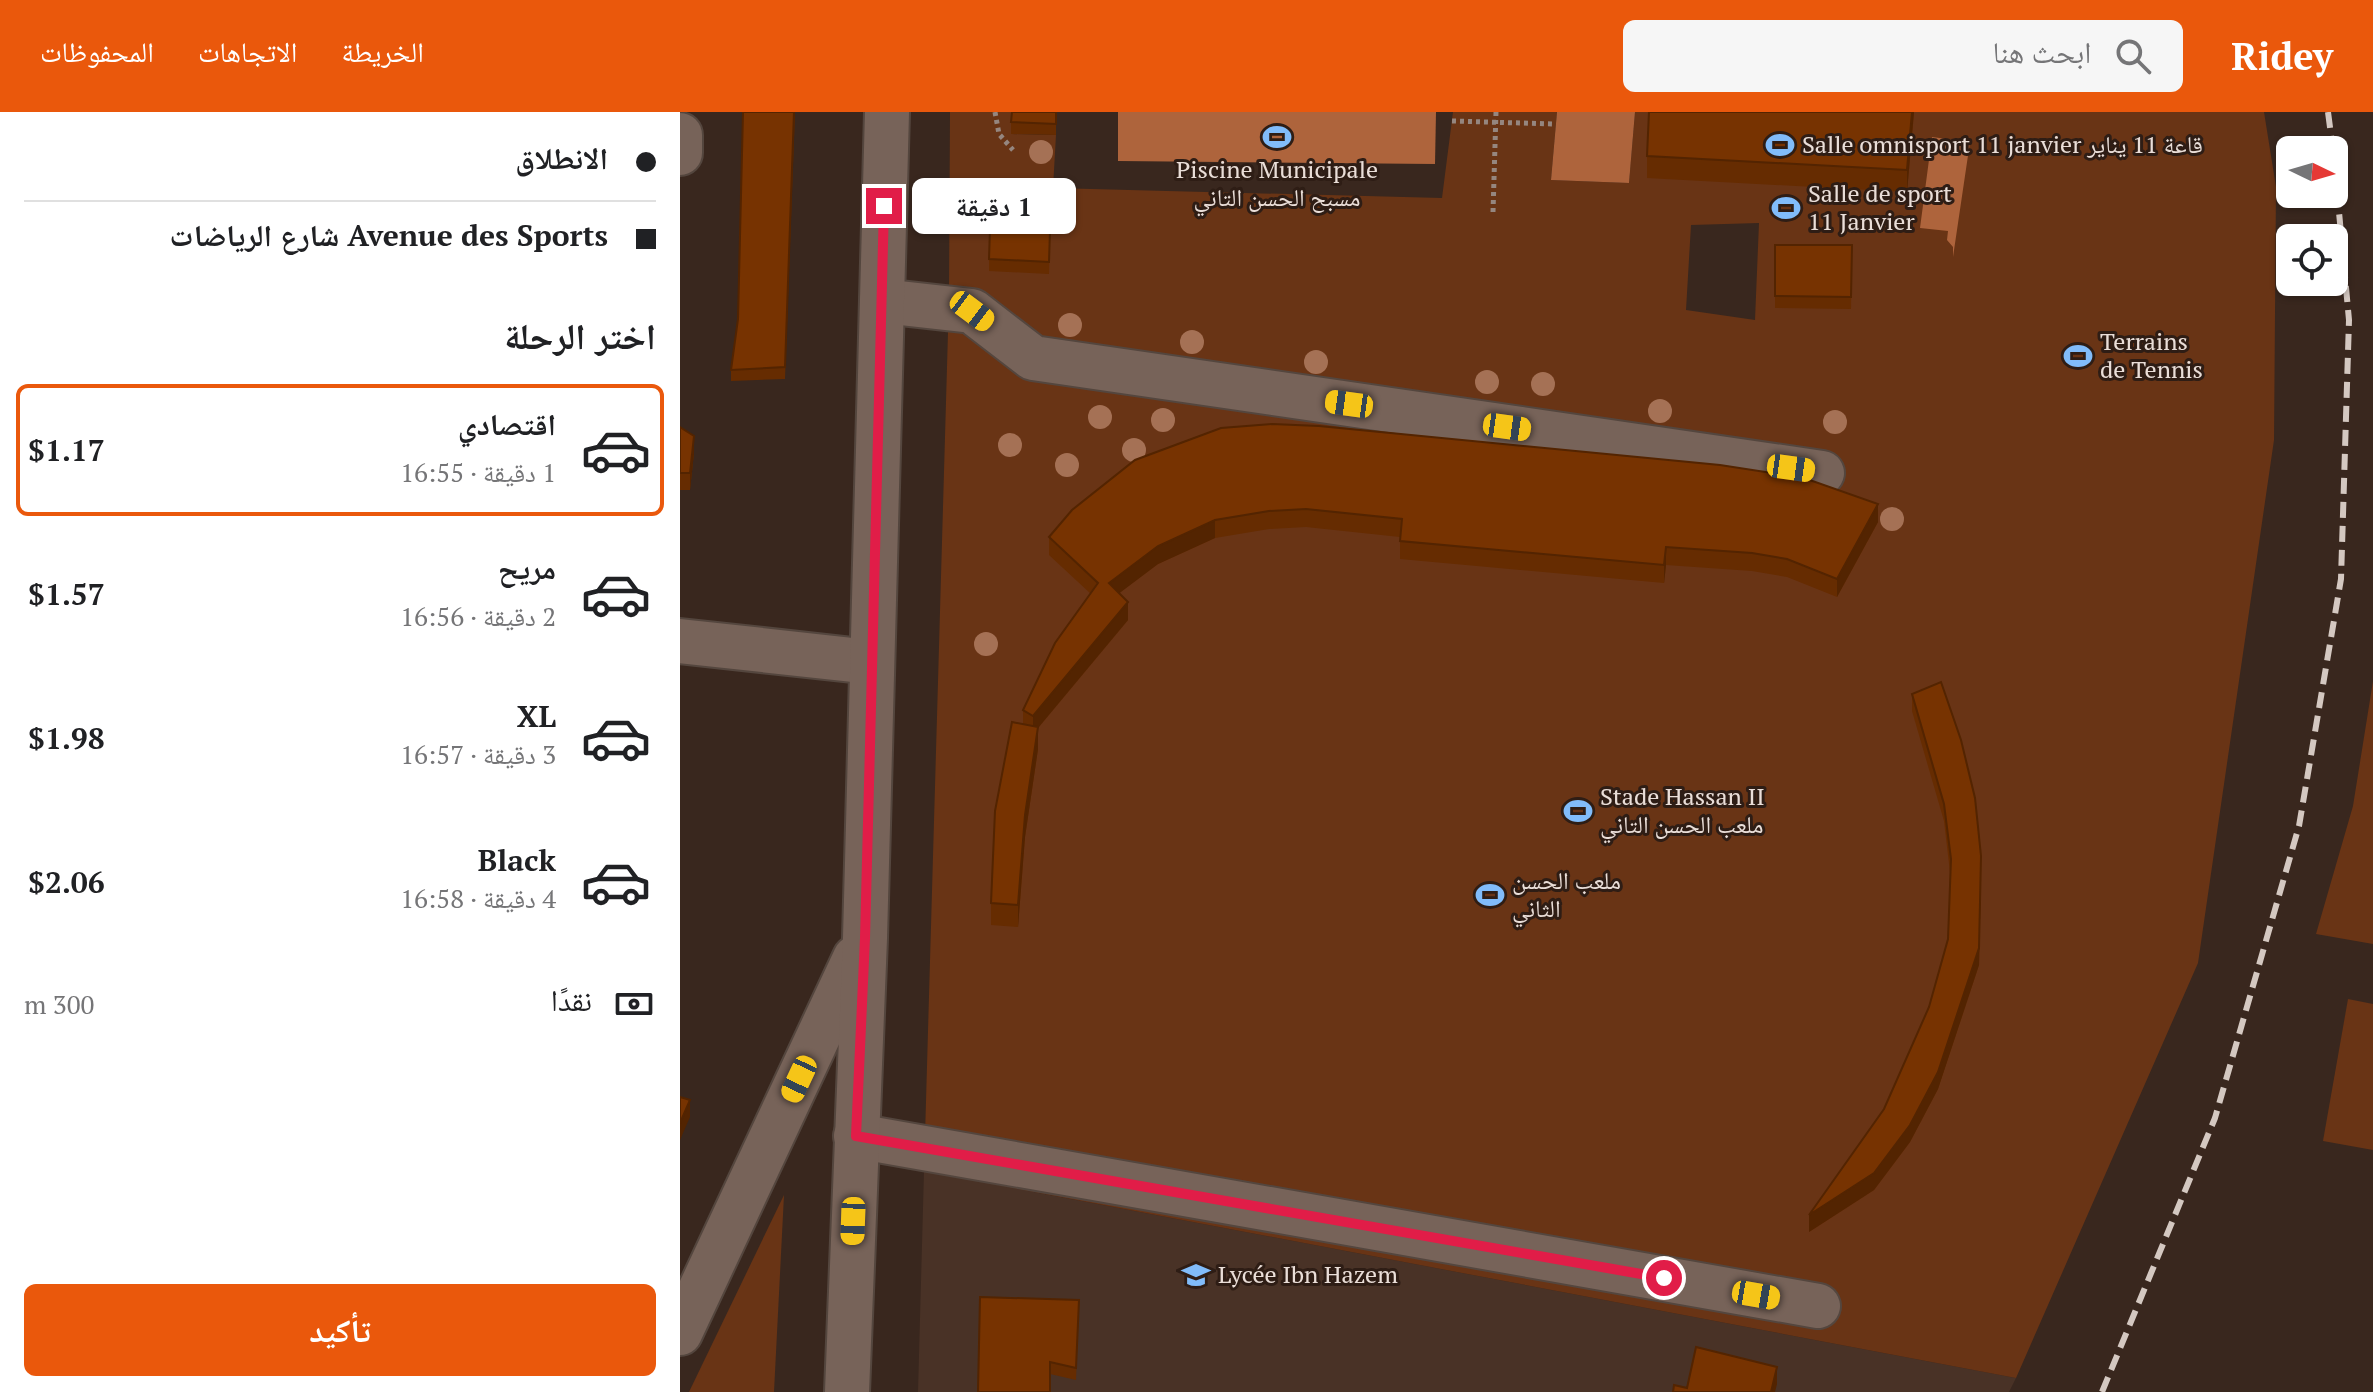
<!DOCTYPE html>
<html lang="ar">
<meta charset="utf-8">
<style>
:root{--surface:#fff;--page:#f6f6f6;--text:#202124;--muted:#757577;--line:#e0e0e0;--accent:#ea580c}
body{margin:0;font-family:"PT Serif","Noto Naskh Arabic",serif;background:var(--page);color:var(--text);direction:rtl;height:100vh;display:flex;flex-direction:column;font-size:30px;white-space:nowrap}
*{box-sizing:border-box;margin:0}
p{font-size:26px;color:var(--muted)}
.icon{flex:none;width:44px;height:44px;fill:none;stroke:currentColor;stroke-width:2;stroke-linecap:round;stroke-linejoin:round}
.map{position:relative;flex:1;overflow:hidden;direction:ltr}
.sheet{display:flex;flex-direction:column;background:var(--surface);width:680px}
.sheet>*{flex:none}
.hud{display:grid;align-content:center;height:176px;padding:0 24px;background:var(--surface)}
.needle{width:52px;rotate:95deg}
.fabs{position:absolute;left:1596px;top:24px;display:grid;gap:16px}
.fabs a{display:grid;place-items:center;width:72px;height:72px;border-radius:12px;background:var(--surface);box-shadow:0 2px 6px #0004;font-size:40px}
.end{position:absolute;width:36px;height:36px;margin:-18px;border:10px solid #e11d48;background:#fff;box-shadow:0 0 0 4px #fff}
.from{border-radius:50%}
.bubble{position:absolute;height:56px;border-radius:12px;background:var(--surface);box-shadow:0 2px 6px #0004;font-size:26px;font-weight:800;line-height:56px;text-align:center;direction:rtl}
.car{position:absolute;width:24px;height:48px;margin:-24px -12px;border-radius:10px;box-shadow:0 0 6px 2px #0007;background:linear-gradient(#f5c518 24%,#345 0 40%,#f5c518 0 76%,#345 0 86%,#f5c518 0)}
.hud b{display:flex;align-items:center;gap:28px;height:76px;font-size:30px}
.hud b+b{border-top:2px solid var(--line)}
.hud i{width:20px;height:20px;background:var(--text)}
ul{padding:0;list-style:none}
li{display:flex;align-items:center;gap:24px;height:132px;margin:0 16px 12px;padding:0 8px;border:4px solid transparent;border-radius:12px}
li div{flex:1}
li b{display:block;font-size:30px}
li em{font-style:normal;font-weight:800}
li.current{border-color:var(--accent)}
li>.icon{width:72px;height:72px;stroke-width:1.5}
h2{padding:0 24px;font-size:36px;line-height:96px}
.pay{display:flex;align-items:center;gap:20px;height:88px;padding:0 24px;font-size:30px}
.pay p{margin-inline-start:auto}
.cta{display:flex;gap:16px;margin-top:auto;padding:16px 24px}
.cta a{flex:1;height:92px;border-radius:12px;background:var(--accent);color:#fff;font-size:32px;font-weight:800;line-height:92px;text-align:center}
header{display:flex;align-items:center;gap:48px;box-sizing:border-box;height:112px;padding:0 40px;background:var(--accent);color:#fff}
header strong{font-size:38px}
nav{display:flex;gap:44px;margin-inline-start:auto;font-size:28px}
.search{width:560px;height:72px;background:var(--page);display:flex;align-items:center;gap:20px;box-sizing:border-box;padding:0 28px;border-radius:12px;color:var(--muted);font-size:30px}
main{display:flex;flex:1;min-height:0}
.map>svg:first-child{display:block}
.built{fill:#493226}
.green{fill:#693415;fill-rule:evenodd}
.water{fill:#ae643c}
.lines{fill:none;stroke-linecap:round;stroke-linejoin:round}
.minor-casing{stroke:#54463e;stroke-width:48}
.path{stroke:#95867f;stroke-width:5;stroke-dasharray:4 4;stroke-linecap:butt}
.minor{stroke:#776359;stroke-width:44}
.rail{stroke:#d4c8c1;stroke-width:6;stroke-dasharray:16 8;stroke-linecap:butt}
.tree{fill:#a57155}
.wall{fill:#662c01}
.shaded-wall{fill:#532401}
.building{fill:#773301;stroke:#532401;stroke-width:2}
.route{stroke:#e11d48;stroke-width:10}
.labels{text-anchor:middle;stroke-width:6;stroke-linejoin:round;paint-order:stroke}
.poi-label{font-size:24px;fill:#eaded8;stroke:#2e1d15;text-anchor:start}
</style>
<header>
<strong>Ridey</strong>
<div class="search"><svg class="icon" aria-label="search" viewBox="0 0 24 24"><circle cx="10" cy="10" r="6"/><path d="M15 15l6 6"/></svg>ابحث هنا</div>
<nav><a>الخريطة</a><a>الاتجاهات</a><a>المحفوظات</a></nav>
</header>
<main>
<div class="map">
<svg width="1693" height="1280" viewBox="0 0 1693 1280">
<rect width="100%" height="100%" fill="#39271e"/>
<polygon class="built" points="244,1059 1336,1266 1329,1280 238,1280"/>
<g class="green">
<path d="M270,0H334L332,22L376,23L373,76L762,86L773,0H877L871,68L949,71L955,0H1584L1596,75L1594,328L1518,851L1336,1266L244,1059L269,185ZM1079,111L1075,208L1006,198L1011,113Z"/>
<polygon points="1693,569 1693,832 1636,822 1673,694"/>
<polygon points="1668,887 1693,892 1693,1038 1643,1029"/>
<polygon points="104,1083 94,1280 9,1280"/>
</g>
<g class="water">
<polygon points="438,0 756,0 755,52 438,49"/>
<polygon points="877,0 955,0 949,71 871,68"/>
<polygon points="1252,25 1290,30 1273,145 1273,135 1267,128 1268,119 1240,116"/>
</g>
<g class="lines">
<defs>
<g id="minor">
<polyline points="0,23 0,41"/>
<polyline points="202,189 292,199 353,246 1142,361"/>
<polyline points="0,529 191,550"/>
<polyline points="176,1024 1138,1194"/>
<polyline points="0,1221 175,846"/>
<polyline points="167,1280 185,826 207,0"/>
</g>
</defs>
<use href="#minor" class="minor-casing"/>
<g class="path">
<polyline points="315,0 319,22 333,38"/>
<polyline points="772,9 875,12"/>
<polyline points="813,100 816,0"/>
</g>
<use href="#minor" class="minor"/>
<g class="rail">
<polyline points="1648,0 1653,38"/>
<polyline points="1422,1280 1535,1006 1619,714 1661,467 1669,208 1654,46"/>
</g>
</g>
<g class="tree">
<circle cx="361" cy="40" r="12"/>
<circle cx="353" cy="81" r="12"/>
<circle cx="287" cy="99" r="12"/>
<circle cx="390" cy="213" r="12"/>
<circle cx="512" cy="230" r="12"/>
<circle cx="636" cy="250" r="12"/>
<circle cx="807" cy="270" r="12"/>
<circle cx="863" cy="272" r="12"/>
<circle cx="980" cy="299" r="12"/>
<circle cx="420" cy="305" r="12"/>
<circle cx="483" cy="308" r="12"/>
<circle cx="1155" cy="310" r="12"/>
<circle cx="330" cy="333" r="12"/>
<circle cx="454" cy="338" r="12"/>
<circle cx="387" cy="353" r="12"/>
<circle cx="1212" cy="407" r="12"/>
<circle cx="306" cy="532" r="12"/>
</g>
<g class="wall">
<polygon points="115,0 105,267 51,269 51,258"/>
<polygon points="1234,0 1227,80 967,66 967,44"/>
<polygon points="331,10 376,12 376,23 331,22"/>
<polygon points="371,87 369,162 309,159 309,147"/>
<polygon points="1095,133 1172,133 1171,197 1095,196"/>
<polygon points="0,315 14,341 10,378 0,378"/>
<polygon points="455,348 1198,410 1157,485 1107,465 1072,459 986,453 984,471 720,447 720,425 626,415 589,417 535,426 478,452 439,481 448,508 358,616 358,637 345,725 338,815 311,813 311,791 343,612 343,598 411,482 369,443 369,425"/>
<polygon points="1232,582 1301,762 1299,853 1258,977 1230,1030 1194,1078 1129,1120 1204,997 1249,895 1268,827 1270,760 1264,709 1232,599"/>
<polygon points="399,1188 396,1268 370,1262 298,1280"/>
</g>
<g class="shaded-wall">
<polygon points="1232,0 1234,0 1227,80 1227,58"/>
<polygon points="14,324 14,341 10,378 10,361"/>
<polygon points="1198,392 1198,410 1157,485 1157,467"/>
<polygon points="535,408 535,426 478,452 429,489 429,471 478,434"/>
<polygon points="986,435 986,453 984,471 984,453"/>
<polygon points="448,490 448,508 358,616 358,637 345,725 338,815 338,793 345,703 353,622 353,604"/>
<polygon points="1301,762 1299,853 1258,977 1230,1030 1194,1078 1129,1120 1129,1103 1194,1061"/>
<polygon points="10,988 10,1005 0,1028 0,1011"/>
<polygon points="1097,1255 1097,1272 1095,1280 1091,1280"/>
</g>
<g class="building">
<polygon points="63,0 114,0 105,255 51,258 58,207"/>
<polygon points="332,0 376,0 376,12 331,10"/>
<polygon points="969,0 1232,0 1227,58 967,44"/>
<polygon points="311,86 371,87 369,150 309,147"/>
<polygon points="1095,133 1172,133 1171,185 1095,184"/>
<polygon points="592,312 639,314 1040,353 1124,366 1198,392 1157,467 1107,447 1072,441 986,435 984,453 720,429 722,407 626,397 589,399 535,408 478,434 429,471 448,490 353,604 343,598 375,531 418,471 369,425 392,398 455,348 541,316"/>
<polygon points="0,315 14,324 10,361 0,361"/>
<polygon points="1261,570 1281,628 1295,686 1301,744 1299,836 1258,960 1230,1013 1194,1061 1129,1103 1204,997 1249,895 1268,827 1271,747 1264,692 1232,582"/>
<polygon points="332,610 358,615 345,703 338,793 311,791 315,699"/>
<polygon points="0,985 10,988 0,1011"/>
<polygon points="300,1185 399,1188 396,1256 370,1250 370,1280 298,1280"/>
<polygon points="1016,1235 1097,1255 1091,1280 993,1280 994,1273 1007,1276"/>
</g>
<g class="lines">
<polyline class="route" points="204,94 185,826 176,1024 984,1166"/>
</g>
<defs>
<symbol id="stadium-bare" viewBox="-9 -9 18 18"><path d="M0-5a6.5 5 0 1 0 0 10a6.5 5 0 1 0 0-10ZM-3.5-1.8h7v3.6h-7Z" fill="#81bcfa" stroke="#2e1d15" stroke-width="2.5" paint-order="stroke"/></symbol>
<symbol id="school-bare" viewBox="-9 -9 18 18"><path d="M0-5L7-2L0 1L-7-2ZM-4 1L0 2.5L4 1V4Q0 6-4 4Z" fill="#81bcfa" stroke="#2e1d15" stroke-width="2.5" paint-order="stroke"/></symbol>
</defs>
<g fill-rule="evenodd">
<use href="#stadium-bare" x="577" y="5" width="40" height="40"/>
<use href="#stadium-bare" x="1080" y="13" width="40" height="40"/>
<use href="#stadium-bare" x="1086" y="76" width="40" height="40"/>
<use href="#stadium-bare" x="1378" y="224" width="40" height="40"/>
<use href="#stadium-bare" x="878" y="679" width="40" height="40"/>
<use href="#stadium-bare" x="790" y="763" width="40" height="40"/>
<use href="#school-bare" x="496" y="1143" width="40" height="40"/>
</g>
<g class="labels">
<g class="poi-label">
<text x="1122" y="41">Salle omnisport 11 janvier قاعة 11 يناير</text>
<text x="597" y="66" text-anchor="middle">Piscine Municipale<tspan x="597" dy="28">مسبح الحسن التاني</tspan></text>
<text x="1128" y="90">Salle de sport<tspan x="1128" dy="28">11 Janvier</tspan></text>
<text x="1420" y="238">Terrains<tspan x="1420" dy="28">de Tennis</tspan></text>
<text x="920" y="693">Stade Hassan II<tspan x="920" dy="28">ملعب الحسن التاني</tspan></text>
<text x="832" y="777">ملعب الحسن<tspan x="832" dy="28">الثاني</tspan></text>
<text x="538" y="1171">Lycée Ibn Hazem</text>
</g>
</g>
</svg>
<div class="fabs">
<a><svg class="needle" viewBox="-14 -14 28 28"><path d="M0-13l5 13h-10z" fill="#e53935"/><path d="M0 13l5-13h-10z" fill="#757577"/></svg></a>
<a><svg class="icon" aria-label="locate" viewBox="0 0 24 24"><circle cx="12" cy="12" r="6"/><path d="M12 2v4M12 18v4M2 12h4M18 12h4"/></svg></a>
</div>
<i class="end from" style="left:984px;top:1166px"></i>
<i class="end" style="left:204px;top:94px"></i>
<div class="bubble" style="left:232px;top:66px;width:164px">1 دقيقة</div>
<i class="car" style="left:292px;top:199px;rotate:127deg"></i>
<i class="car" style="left:669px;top:292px;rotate:278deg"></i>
<i class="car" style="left:827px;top:315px;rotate:98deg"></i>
<i class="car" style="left:1111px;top:356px;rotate:98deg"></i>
<i class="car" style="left:119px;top:967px;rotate:205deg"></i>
<i class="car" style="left:173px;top:1109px;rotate:182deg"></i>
<i class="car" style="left:1076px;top:1183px;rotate:100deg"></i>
</div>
<section class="sheet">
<div class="hud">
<b><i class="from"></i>الانطلاق</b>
<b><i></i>Avenue des Sports شارع الرياضات</b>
</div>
<h2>اختر الرحلة</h2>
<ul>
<li class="current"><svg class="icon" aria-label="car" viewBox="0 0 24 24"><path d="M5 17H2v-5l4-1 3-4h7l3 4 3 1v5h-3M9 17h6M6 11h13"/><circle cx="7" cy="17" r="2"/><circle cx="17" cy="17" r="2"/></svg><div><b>اقتصادي</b><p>1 دقيقة · 16:55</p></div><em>$1.17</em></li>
<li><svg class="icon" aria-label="car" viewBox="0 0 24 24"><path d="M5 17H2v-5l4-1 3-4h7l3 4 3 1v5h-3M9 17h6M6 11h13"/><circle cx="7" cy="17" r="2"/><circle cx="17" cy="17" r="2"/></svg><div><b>مريح</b><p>2 دقيقة · 16:56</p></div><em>$1.57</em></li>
<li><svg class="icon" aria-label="car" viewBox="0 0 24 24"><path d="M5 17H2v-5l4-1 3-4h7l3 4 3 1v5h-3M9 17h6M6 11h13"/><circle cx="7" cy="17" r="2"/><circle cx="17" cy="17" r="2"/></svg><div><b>XL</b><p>3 دقيقة · 16:57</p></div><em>$1.98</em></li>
<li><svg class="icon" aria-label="car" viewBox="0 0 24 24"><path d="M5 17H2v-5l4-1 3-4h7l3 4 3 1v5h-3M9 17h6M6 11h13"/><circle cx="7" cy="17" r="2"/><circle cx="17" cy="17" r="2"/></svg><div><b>Black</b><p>4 دقيقة · 16:58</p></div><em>$2.06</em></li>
</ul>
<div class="pay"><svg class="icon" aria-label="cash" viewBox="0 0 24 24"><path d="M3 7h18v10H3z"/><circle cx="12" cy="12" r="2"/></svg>نقدًا<p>300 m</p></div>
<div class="cta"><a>تأكيد</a></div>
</section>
</main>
